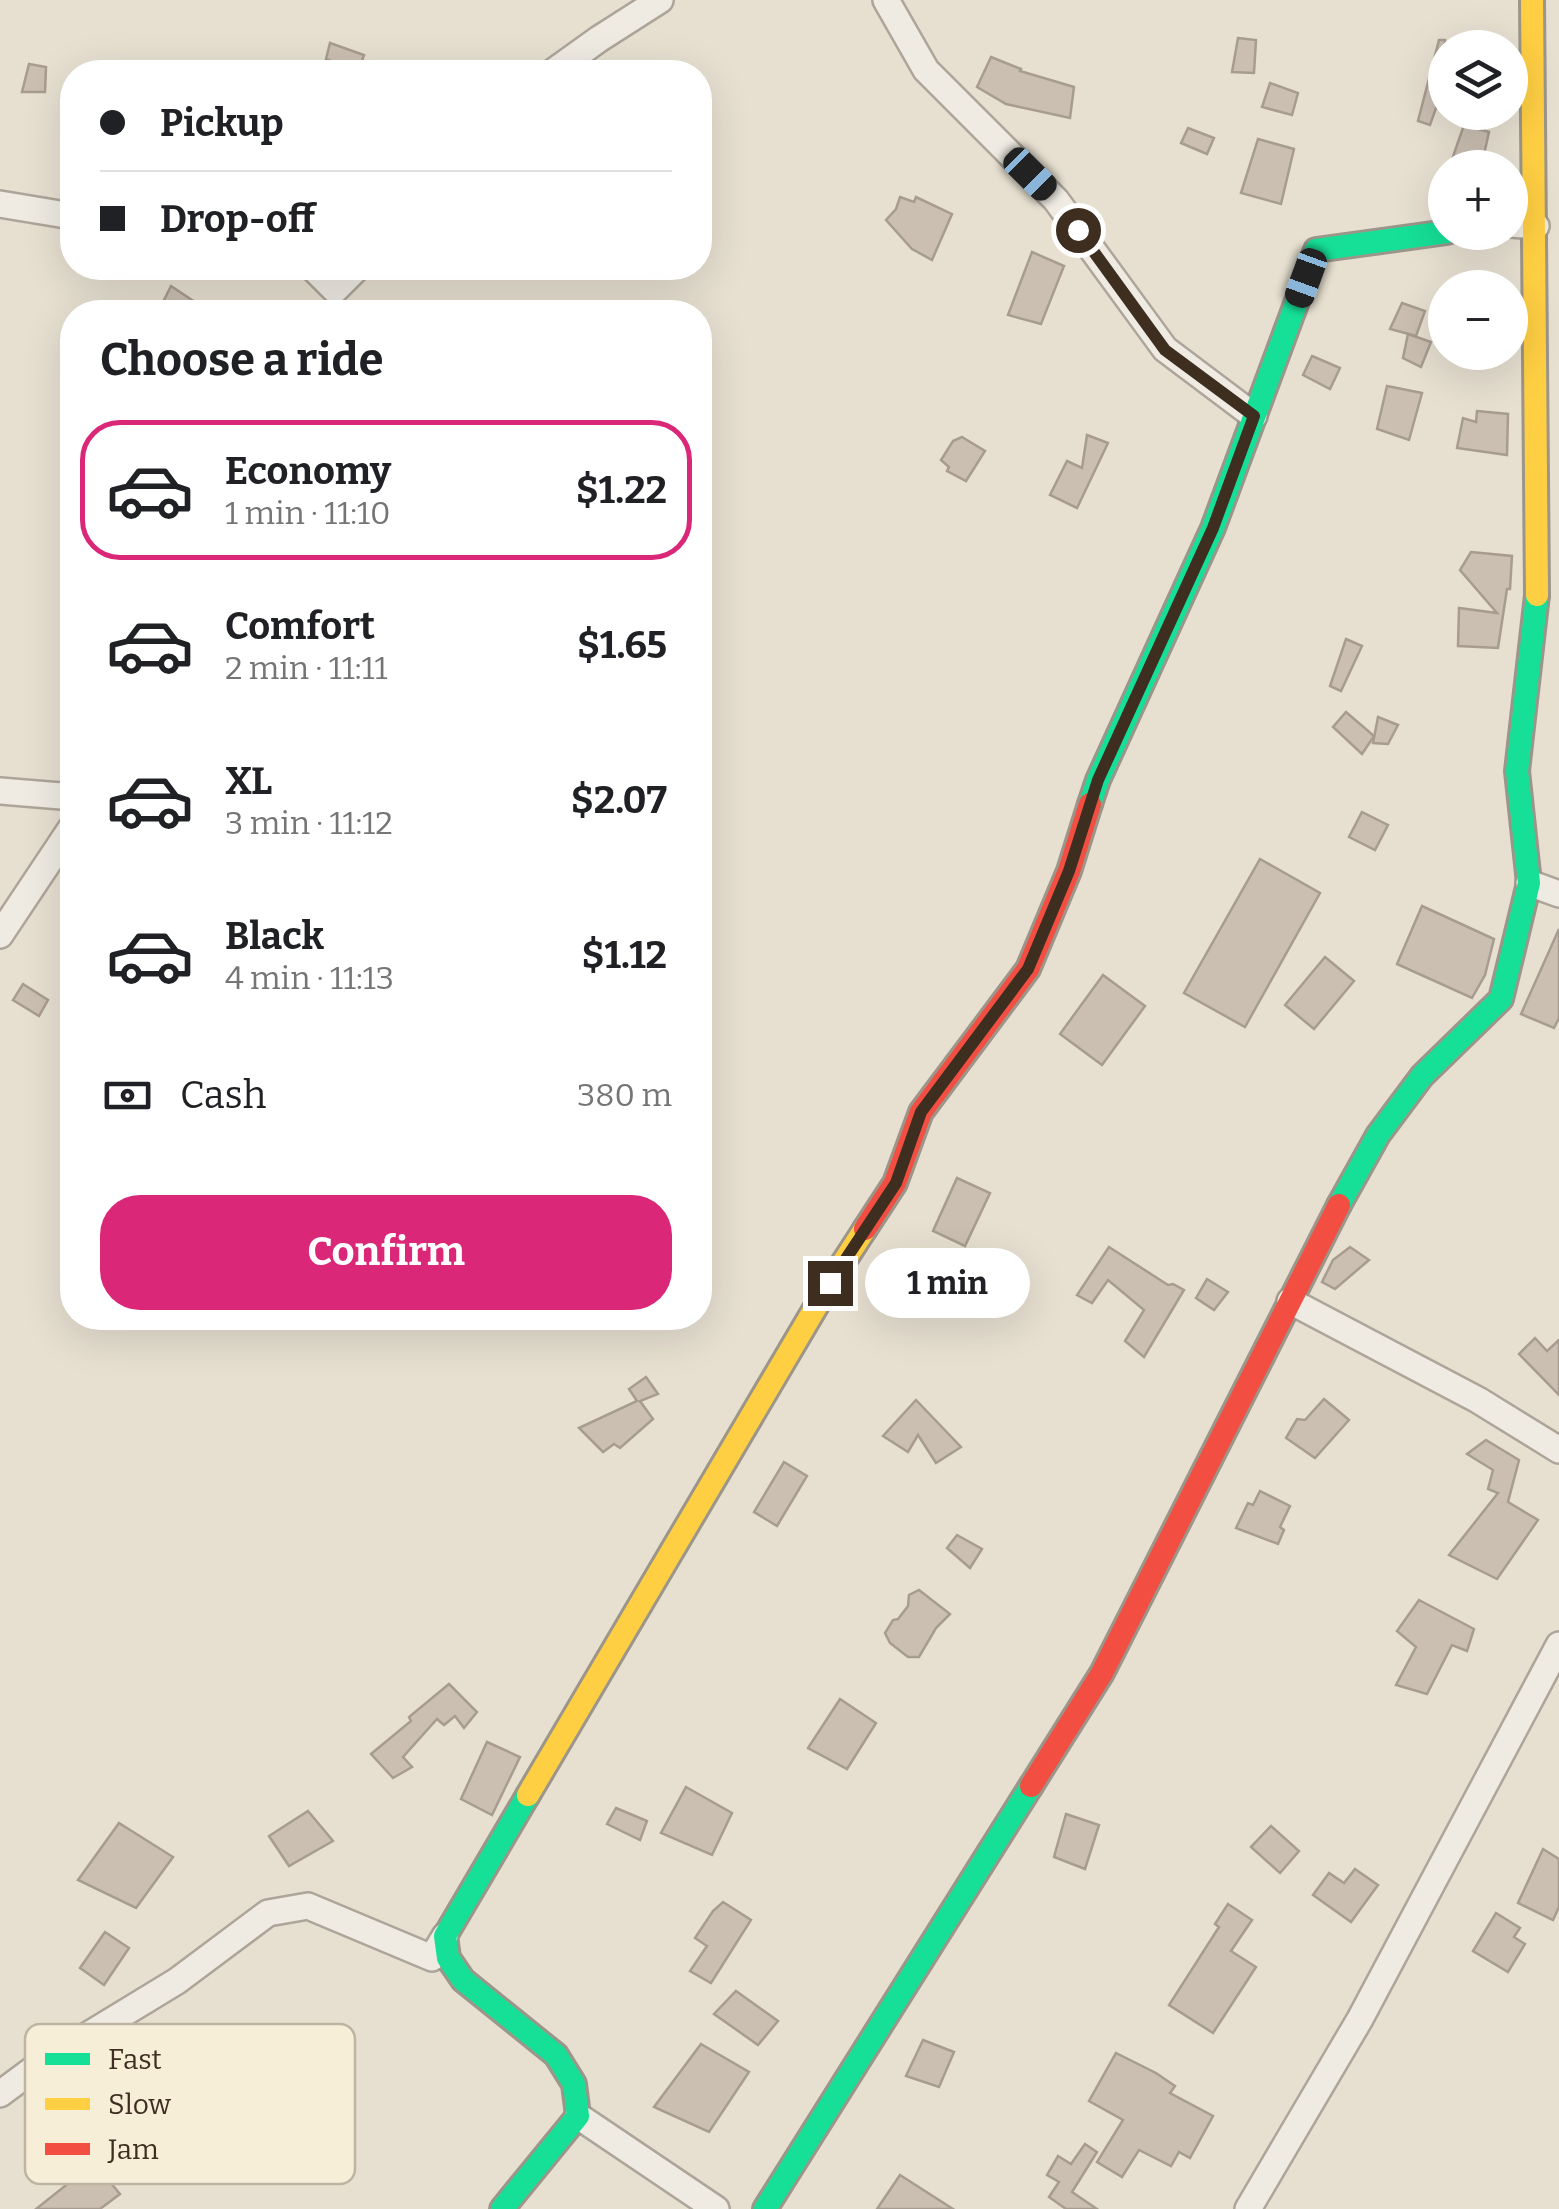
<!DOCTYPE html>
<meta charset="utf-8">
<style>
:root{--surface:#fff;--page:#f2f2f2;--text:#202124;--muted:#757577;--line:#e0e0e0;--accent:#db2777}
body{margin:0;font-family:Bitter,serif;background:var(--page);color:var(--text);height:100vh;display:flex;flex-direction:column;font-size:38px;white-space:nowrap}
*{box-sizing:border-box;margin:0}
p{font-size:32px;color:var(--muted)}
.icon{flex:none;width:55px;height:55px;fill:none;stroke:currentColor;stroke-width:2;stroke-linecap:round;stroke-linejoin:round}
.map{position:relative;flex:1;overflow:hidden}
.side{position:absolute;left:60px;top:300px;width:652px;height:1030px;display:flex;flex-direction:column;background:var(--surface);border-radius:40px;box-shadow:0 10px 40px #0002}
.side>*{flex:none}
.hud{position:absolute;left:60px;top:60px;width:652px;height:220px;border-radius:40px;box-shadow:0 10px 40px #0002;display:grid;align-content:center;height:220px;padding:0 40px;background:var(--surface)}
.controls{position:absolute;left:1428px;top:30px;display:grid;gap:20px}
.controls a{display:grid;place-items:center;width:100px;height:100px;border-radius:50%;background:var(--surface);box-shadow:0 10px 40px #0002;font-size:50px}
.end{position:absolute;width:45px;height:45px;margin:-22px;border:12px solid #3d2e20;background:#fff;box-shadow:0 0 0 5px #fff}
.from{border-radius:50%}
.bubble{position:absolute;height:70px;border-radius:35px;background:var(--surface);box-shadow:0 10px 40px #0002;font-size:32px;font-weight:700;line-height:70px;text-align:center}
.car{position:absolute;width:30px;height:60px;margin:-30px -15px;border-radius:12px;box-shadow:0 0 8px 2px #0007;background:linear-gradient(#222 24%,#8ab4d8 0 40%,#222 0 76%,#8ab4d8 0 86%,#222 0)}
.hud b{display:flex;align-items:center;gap:35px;height:95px;font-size:38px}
.hud b+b{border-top:2px solid var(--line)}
.hud i{width:25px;height:25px;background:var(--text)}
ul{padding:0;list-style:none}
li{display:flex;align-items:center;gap:30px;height:140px;margin:0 20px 15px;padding:0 20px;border:5px solid transparent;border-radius:40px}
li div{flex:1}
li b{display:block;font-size:38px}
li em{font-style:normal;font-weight:700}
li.active{border-color:var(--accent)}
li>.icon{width:90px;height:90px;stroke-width:1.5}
h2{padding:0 40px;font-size:45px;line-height:120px}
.pay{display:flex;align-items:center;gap:25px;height:110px;padding:0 40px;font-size:38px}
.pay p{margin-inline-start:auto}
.action{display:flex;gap:20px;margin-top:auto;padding:20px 40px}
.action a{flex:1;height:115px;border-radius:40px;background:var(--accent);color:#fff;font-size:40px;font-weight:700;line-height:115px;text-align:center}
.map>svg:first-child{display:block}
.building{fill:#cbbfb2;stroke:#a89c90;stroke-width:2.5}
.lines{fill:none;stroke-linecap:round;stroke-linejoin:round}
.street-casing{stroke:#ada599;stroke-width:30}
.fast-casing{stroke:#9c958a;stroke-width:28}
.slow-casing{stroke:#9c958a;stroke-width:28}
.jam-casing{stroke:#9c958a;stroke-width:28}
.street{stroke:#efebe3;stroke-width:25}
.fast{stroke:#16e098;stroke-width:22}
.slow{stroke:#ffcf43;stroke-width:22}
.jam{stroke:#f24e42;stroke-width:22}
.route{stroke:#3d2e20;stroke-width:12}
.key{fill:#f7eed8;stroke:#bfb4a1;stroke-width:2.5}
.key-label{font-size:28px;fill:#3d2e20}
</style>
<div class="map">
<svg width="1559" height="2209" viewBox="0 0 1559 2209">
<rect width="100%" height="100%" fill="#e7e0d1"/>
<g class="building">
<polygon points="1238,38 1256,40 1254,73 1232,72"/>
<polygon points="1439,40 1445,40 1445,83 1430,125 1418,121"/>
<polygon points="330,43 364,55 358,72 326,59"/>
<polygon points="991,57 1021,69 1020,71 1074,87 1070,118 1006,104 977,87"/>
<polygon points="29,64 46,67 45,92 22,92"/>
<polygon points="1270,83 1298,93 1292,115 1262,107"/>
<polygon points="1464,125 1489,132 1481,168 1449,168"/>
<polygon points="1188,128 1214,138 1207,154 1181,143"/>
<polygon points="1258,139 1294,149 1281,204 1241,193"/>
<polygon points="900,197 914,202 916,197 952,214 932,260 912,249 886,220 896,209"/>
<polygon points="1032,252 1064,266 1041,324 1008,315"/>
<polygon points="171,286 210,312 158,312"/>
<polygon points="1402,303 1425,311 1416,336 1390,329"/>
<polygon points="1408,334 1431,342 1421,367 1403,358"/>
<polygon points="1312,356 1340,368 1330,389 1303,375"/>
<polygon points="1387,386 1422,393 1409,440 1377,429"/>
<polygon points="1477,411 1508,414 1507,455 1457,448 1463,418 1476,422"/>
<polygon points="1087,435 1108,443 1077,508 1050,495 1067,461 1082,468"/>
<polygon points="962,437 985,451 966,481 947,471 949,467 941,460 953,441"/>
<polygon points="1471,552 1512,556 1510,589 1507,589 1498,648 1458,646 1459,608 1497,613 1460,570"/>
<polygon points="1346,639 1362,646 1341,691 1330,686"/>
<polygon points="1346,712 1374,736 1362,754 1333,727"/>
<polygon points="1378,717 1398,725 1388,744 1373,743"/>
<polygon points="1362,812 1388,825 1375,850 1349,837"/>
<polygon points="1260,859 1320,893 1245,1027 1184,993"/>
<polygon points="1422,906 1494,939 1485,975 1472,998 1397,964"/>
<polygon points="1559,929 1559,1018 1554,1028 1521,1014"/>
<polygon points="1325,957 1354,981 1314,1029 1285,1005"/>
<polygon points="1103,975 1145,1006 1102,1065 1060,1034"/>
<polygon points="23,984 48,1000 39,1016 13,1000"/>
<polygon points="957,1178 990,1193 965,1246 933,1231"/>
<polygon points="1109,1247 1168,1285 1173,1284 1184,1290 1144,1357 1125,1341 1144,1310 1108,1280 1092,1303 1077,1295"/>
<polygon points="1350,1247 1369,1260 1335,1289 1322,1282 1333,1260"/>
<polygon points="1207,1279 1228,1292 1214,1310 1196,1298"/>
<polygon points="1535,1338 1547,1351 1559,1340 1559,1395 1519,1354"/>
<polygon points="646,1377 658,1394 640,1401 653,1419 620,1448 614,1444 603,1452 579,1428 637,1401 629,1389"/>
<polygon points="1324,1399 1349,1420 1315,1458 1286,1438 1297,1419 1305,1420"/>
<polygon points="916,1400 961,1447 936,1463 918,1435 908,1452 883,1436"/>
<polygon points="1486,1440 1519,1460 1508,1502 1538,1520 1497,1579 1449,1555 1498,1493 1488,1489 1493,1470 1467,1454"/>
<polygon points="784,1462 807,1476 777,1526 754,1512"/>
<polygon points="1260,1491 1290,1506 1280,1527 1284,1530 1278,1544 1236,1528 1248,1503 1253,1505"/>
<polygon points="957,1535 982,1549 970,1568 947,1548"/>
<polygon points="919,1590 950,1614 936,1628 919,1657 908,1657 890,1643 885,1633 893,1620 898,1619 908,1606 909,1595"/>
<polygon points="1419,1600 1474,1629 1467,1651 1452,1645 1427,1694 1396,1685 1416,1647 1397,1631"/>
<polygon points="449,1684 477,1712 464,1728 455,1716 444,1725 437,1719 403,1757 412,1767 393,1778 371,1754 411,1721 409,1717"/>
<polygon points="840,1699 876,1723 847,1769 808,1748"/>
<polygon points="487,1742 520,1757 492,1815 461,1799"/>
<polygon points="686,1787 732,1813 712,1855 661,1833"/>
<polygon points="616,1808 647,1821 640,1840 607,1824"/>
<polygon points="308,1811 333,1841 289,1866 269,1836"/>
<polygon points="1066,1814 1099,1825 1085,1869 1054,1857"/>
<polygon points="119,1823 173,1857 136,1908 78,1880"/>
<polygon points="1271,1826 1299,1851 1280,1873 1251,1847"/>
<polygon points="1543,1849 1559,1859 1559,1907 1553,1920 1518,1903"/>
<polygon points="1355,1869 1378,1885 1351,1922 1313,1895 1329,1873 1344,1883"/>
<polygon points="723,1902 751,1920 711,1983 690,1971 707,1946 695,1938 713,1911"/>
<polygon points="1228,1904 1252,1920 1231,1951 1256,1967 1213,2033 1169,2005 1219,1927 1215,1924"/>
<polygon points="1496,1913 1520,1928 1514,1937 1525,1944 1508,1972 1473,1951"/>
<polygon points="105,1932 129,1948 104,1985 80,1968"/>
<polygon points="736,1991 778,2021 758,2045 714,2014"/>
<polygon points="923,2040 954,2052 939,2087 906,2076"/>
<polygon points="701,2044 749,2072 709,2132 654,2107"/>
<polygon points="1116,2053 1156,2073 1175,2086 1170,2093 1213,2116 1190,2158 1179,2152 1171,2166 1139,2150 1122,2177 1097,2162 1123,2120 1089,2101"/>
<polygon points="1085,2144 1097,2152 1072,2192 1097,2209 1066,2209 1049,2197 1059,2182 1047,2175 1058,2156 1071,2164"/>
<polygon points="94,2163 120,2194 100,2209 36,2209"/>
<polygon points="900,2175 953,2209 877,2209"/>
</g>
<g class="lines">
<defs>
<g id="street">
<polyline points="886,0 926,70 1056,200 1165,349 1254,416"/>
<polyline points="553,72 599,39 660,0"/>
<polyline points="0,204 72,216"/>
<polyline points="1510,224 1536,226"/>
<polyline points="313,268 335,290 357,268"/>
<polyline points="0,791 61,796 72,792"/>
<polyline points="1529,883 1559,894"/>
<polyline points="0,935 72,827"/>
<polyline points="1290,1301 1478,1400 1559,1450"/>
<polyline points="0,2094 39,2065 177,1981 268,1913 308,1906 432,1958 445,1936"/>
<polyline points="578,2116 716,2209"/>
<polyline points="1248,2209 1360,2019 1559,1645"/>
</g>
<g id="fast">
<polyline points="1090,804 1098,780 1213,528 1316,250 1447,232"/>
<polyline points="1339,1205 1378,1135 1422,1076 1501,999 1529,883 1517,771 1537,595"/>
<polyline points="502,2209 578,2116 574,2084 556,2055 463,1980 448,1958 445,1936 528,1795"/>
<polyline points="765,2209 1031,1786"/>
</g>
<g id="slow">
<polyline points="1532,0 1537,595"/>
<polyline points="528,1795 830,1283 865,1229"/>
</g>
<g id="jam">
<polyline points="865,1229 895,1183 921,1112 1028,969 1069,871 1090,804"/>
<polyline points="1031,1786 1102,1673 1339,1205"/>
</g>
</defs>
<use href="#street" class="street-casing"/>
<use href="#fast" class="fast-casing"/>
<use href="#slow" class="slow-casing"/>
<use href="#jam" class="jam-casing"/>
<use href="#street" class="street"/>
<use href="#fast" class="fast"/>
<use href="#slow" class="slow"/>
<use href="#jam" class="jam"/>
</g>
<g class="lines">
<polyline class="route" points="830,1283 896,1183 921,1112 1028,969 1069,871 1098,780 1213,528 1254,416 1165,350 1078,230"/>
</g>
<rect x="25" y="2024" width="330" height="160" rx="15" class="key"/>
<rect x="45" y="2053" width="45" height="12" fill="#16e098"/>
<rect x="45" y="2098" width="45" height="12" fill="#ffcf43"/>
<rect x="45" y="2143" width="45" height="12" fill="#f24e42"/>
<g class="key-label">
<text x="108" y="2069">Fast</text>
<text x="108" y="2114">Slow</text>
<text x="108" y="2159">Jam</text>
</g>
</svg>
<div class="controls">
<a><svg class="icon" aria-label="layers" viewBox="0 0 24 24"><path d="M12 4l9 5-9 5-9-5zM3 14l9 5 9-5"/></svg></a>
<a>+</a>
<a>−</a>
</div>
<i class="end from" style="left:1078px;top:230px"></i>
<i class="end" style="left:830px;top:1283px"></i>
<div class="bubble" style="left:865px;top:1248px;width:165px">1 min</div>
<i class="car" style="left:1030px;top:174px;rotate:135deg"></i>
<i class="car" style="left:1306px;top:278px;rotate:200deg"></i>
<div class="hud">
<b><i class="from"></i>Pickup</b>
<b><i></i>Drop-off</b>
</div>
<section class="side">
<h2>Choose a ride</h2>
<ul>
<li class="active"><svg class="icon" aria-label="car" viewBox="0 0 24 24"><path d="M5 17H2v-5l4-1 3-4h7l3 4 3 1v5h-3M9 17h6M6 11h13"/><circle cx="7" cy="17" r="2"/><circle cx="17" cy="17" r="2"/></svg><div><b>Economy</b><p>1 min · 11:10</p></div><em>$1.22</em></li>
<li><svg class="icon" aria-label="car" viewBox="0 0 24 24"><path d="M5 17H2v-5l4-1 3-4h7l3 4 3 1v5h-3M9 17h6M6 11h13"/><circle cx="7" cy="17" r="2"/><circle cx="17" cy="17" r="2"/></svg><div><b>Comfort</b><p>2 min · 11:11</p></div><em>$1.65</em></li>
<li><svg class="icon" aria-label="car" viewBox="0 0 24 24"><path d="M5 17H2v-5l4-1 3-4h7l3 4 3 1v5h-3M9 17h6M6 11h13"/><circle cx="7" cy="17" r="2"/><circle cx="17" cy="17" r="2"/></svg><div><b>XL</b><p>3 min · 11:12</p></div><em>$2.07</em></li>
<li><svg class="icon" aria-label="car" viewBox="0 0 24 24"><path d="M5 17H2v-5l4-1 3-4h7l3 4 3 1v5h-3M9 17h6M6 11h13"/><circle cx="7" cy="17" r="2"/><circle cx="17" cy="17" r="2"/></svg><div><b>Black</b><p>4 min · 11:13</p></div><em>$1.12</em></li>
</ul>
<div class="pay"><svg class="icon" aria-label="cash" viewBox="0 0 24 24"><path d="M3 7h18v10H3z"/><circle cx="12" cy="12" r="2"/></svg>Cash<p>380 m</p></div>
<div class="action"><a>Confirm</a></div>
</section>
</div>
